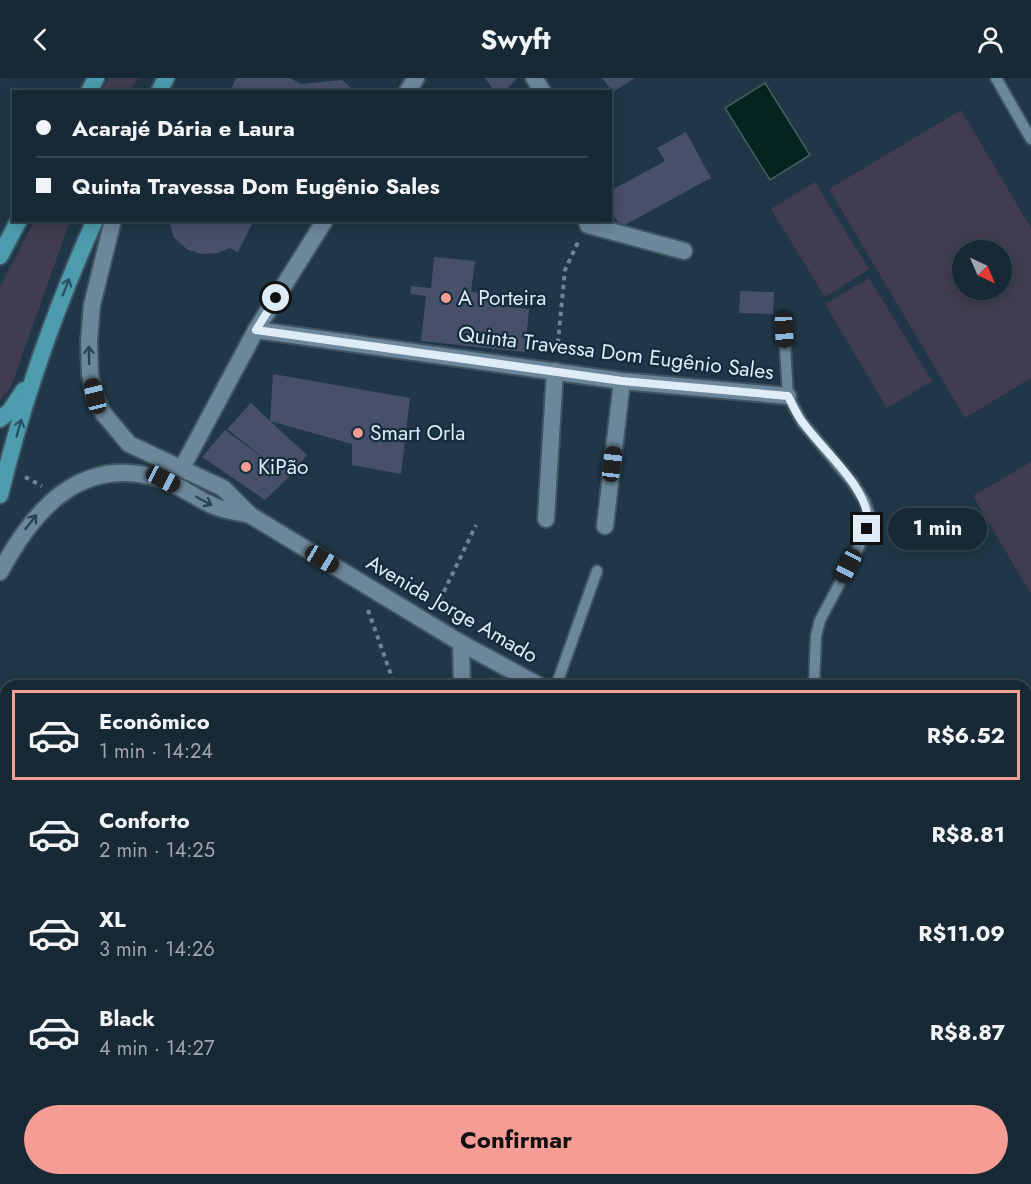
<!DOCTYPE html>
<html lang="pt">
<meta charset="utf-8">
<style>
:root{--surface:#172934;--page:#243540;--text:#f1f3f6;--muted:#9ea6ac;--line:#36454f;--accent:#f59c95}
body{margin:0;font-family:Jost,sans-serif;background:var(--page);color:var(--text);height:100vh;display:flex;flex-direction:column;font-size:22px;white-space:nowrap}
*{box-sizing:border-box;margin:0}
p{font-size:20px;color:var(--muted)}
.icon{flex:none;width:33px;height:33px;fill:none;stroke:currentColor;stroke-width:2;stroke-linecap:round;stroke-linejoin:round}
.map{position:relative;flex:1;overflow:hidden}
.drawer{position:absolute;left:0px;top:602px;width:1032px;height:506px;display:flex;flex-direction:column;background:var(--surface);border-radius:18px 18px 0 0;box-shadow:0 3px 15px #0003,0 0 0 2px var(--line)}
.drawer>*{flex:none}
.guide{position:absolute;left:12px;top:12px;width:600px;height:132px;border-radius:0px;box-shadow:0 3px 15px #0003,0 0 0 2px var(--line);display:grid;align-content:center;height:132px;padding:0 24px;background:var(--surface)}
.needle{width:39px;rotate:136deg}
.controls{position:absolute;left:952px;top:162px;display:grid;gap:12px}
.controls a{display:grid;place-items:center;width:60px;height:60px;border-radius:50%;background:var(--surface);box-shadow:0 3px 15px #0003,0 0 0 2px var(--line);font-size:30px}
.end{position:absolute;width:27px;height:27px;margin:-14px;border:8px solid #deecf7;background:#111;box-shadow:0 0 0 3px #111}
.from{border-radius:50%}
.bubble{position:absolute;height:42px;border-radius:21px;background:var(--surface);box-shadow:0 3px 15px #0003,0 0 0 2px var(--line);font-size:20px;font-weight:700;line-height:42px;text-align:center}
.car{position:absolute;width:18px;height:36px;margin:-18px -9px;border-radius:8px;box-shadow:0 0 4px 2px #0007;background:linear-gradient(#222 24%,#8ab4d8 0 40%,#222 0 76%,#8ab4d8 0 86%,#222 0)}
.guide b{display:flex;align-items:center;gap:21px;height:57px;font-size:22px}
.guide b+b{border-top:2px solid var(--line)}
.guide i{width:15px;height:15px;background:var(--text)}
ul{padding:10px 0 0;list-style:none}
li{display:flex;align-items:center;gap:18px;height:90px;margin:0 12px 9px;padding:0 12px;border:3px solid transparent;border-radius:0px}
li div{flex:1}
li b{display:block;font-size:22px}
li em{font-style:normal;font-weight:700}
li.active{border-color:var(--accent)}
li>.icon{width:54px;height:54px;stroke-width:1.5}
.button{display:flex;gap:12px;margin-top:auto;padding:12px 24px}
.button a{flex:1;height:69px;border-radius:36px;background:var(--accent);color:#111;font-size:24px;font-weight:700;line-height:69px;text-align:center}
header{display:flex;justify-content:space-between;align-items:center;height:78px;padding:0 24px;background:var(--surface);font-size:27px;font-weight:700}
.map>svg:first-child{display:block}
.green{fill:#413c4f;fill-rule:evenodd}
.water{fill:#05241f;stroke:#466060;stroke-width:1.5}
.building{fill:#475068}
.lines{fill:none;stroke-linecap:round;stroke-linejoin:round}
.service-casing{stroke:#3e5461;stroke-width:14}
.minor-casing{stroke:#3e5461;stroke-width:20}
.secondary-casing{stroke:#3e5461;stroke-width:20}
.primary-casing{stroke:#3e5461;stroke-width:20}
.path{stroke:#6f8390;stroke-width:4;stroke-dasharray:4.5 4.5;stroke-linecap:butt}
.service{stroke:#6c8799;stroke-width:10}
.minor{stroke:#6c8799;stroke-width:16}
.secondary{stroke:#6c8799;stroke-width:16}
.primary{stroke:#4d9cad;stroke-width:16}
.oneway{stroke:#285364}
.oneway2{stroke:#2a4353}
.route{stroke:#deecf7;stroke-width:8}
.poi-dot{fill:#f59c95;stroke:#142c3c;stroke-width:2}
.labels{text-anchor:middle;stroke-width:4.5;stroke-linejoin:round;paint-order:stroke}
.poi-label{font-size:21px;fill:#deecf7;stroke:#142c3c;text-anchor:start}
.street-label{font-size:21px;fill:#deecf7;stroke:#142c3c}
</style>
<header><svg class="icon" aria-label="back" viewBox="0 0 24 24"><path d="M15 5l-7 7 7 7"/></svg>Swyft<svg class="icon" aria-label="person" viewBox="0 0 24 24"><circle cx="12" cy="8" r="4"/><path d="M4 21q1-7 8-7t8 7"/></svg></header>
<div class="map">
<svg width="1031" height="1106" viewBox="0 0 1031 1106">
<rect width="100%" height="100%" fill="#1f3746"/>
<g class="green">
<polygon points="109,0 138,0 131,13 101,13"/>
<path d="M961,32L1031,150V300L965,340L829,111ZM963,172H1002V212H963Z"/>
<polygon points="815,104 869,191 825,219 771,131"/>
<polygon points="34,143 70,143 11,309 0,323 0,209"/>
<polygon points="869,200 932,303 887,330 825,226"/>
<polygon points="1031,384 1031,516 973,418"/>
</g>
<polygon class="water" points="765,5 810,77 770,102 725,30"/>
<g class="building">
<polygon points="236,0 290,0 301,6 342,2 356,14 230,14"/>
<polygon points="485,0 517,0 504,14 495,14"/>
<polygon points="602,0 635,0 613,14"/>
<polygon points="686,54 711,100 621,149 610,131 610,113 665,83 657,70"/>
<polygon points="169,142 254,142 238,174 230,170 218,175 202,176 188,172 174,160"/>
<polygon points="434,179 475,183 471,214 494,216 493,227 529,231 525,274 421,263 426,218 410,216 411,208 431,210"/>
<polygon points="740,213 774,214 773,236 739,235"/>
<polygon points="273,296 410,320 401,396 352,387 352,366 270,343 307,377 289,399 265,422 202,379 225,352 270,385 227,351 251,325 270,343"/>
</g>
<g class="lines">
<defs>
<g id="service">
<polyline points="996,0 1031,61"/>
<polyline points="784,252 788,318 802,344 853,405 865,424 870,439 858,471 820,542 816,558 814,608"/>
<polyline points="556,608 597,493"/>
</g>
<g id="minor">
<polyline points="534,0 543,14"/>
<polyline points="407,14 416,0"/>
<polyline points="587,142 588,147 684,173"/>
<polyline points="256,252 622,303 788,318"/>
<polyline points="182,390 256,252 325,142"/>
<polyline points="546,441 555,293"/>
<polyline points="605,448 622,303"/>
<polyline points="461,565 462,608"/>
<polyline points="269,1101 276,1106"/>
<polyline points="390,1106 392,1101"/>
<polyline points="644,1106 646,1101"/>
</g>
<g id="secondary">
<polyline points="113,142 92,227 89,263 90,296 95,318 103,335 129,366 223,410 250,437 461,565 540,608"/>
<path d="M0,494C34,431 81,376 161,401C180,407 196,421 214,428C225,433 238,434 250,437"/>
<polyline points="1026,840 1031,842"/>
</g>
<g id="primary">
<polyline points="89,14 96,0"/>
<polyline points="159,14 166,0"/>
<polyline points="0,178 19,142"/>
<polyline points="0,341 10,333 24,312"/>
<path d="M0,417C23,322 55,231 95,142"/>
</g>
</defs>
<use href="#service" class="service-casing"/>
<use href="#minor" class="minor-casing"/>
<use href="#secondary" class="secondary-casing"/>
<use href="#primary" class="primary-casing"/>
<g class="path">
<polyline points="557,274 565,192 579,162"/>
<polyline points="25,399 42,408"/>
<polyline points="436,530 476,447"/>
<polyline points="368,532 395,608"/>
</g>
<use href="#service" class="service"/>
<use href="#minor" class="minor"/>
<use href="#secondary" class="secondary"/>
<use href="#primary" class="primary"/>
</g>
<defs><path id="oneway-shaft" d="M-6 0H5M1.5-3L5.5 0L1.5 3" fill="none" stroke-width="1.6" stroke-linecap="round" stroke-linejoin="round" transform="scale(1.5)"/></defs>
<g class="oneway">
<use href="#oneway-shaft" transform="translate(66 209) rotate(-69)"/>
<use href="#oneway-shaft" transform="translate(19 350) rotate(-74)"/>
</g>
<g class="oneway2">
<use href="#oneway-shaft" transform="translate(89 277) rotate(-91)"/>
<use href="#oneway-shaft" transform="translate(204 423) rotate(28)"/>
<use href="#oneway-shaft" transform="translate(31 444) rotate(-52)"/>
</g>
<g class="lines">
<path class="route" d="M276,220L256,252L622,303L788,318C793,327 797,338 804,346C824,374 875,415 867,451"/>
</g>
<g class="poi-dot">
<circle cx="446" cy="220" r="6"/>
<circle cx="358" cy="355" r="6"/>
<circle cx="246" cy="389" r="6"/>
</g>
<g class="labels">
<g class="poi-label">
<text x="458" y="227">A Porteira</text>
<text x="370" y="362">Smart Orla</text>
<text x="258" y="396">KiPão</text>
</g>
<g class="street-label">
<text transform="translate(616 275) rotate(7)" y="7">Quinta Travessa Dom Eugênio Sales</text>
<text transform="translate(452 531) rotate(30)" y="7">Avenida Jorge Amado</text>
</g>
</g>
</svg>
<div class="controls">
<a><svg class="needle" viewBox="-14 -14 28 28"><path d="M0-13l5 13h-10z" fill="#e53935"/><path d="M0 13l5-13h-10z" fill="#9ea6ac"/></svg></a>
</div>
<i class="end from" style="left:276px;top:220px"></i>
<i class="end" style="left:867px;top:451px"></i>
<div class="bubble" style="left:888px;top:430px;width:99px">1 min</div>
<i class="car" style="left:784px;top:252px;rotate:177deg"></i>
<i class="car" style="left:95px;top:318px;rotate:346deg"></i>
<i class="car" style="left:612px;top:386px;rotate:7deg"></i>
<i class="car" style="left:163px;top:401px;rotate:118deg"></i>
<i class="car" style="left:322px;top:481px;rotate:121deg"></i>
<i class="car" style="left:848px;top:488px;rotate:208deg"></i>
<div class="guide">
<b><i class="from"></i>Acarajé Dária e Laura</b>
<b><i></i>Quinta Travessa Dom Eugênio Sales</b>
</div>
<section class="drawer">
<ul>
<li class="active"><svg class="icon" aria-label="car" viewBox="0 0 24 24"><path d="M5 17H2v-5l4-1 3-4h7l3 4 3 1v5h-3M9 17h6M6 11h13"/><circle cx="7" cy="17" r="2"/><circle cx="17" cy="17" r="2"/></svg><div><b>Econômico</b><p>1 min · 14:24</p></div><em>R$6.52</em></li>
<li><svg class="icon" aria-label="car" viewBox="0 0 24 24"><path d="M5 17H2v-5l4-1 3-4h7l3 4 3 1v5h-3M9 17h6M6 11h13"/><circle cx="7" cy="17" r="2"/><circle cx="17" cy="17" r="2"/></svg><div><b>Conforto</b><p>2 min · 14:25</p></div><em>R$8.81</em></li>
<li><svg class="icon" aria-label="car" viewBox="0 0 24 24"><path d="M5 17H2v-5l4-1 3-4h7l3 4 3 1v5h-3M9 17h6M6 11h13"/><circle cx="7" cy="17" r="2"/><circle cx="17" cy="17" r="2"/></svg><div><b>XL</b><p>3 min · 14:26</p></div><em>R$11.09</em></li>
<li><svg class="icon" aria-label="car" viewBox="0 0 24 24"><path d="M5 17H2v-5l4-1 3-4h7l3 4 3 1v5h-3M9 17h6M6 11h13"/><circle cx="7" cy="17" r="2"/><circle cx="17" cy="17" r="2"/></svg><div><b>Black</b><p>4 min · 14:27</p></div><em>R$8.87</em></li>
</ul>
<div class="button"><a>Confirmar</a></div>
</section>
</div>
